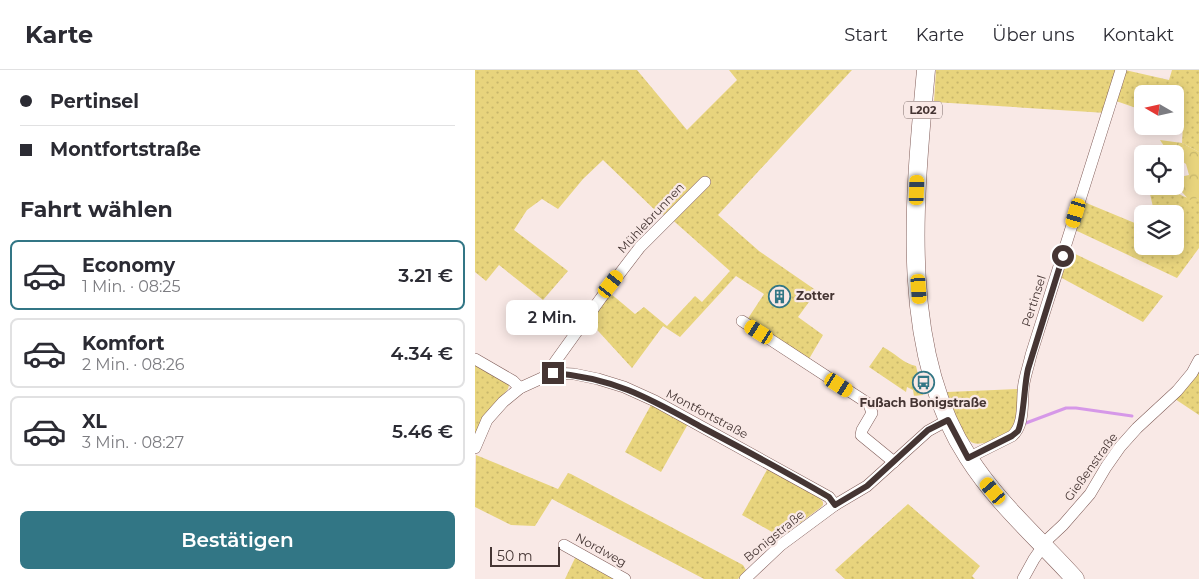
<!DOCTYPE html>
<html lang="de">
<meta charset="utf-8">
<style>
:root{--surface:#fff;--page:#f2f2f3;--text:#2b2b33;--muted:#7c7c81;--line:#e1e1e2;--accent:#327685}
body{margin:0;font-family:Montserrat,sans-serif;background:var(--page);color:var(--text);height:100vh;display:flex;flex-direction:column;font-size:19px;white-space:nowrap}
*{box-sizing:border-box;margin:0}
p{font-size:16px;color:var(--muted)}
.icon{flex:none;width:28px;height:28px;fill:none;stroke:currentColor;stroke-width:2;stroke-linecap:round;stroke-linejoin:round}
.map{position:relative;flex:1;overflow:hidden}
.details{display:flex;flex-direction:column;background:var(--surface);width:475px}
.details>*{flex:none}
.banner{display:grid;align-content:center;height:110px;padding:0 20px;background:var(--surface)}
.needle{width:32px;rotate:279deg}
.controls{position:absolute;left:659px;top:15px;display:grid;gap:10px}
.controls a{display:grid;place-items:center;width:50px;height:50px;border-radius:8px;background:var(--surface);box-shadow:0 2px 12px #0003;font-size:25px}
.scale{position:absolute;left:15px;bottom:12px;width:70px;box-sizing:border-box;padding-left:5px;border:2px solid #453533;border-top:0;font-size:14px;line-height:18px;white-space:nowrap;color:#453533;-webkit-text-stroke:4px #f9e9e6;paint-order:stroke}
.end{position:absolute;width:22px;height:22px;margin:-11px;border:6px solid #453533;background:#fff;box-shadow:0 0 0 2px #fff}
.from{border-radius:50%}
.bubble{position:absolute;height:35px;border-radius:8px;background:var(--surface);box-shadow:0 2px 12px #0003;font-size:16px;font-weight:600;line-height:35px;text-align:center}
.car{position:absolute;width:15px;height:30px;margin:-15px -8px;border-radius:6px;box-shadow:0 0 4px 1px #0007;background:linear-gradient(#f5c518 24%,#345 0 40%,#f5c518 0 76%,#345 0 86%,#f5c518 0)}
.banner b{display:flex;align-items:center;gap:18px;height:48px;font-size:19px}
.banner b+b{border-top:1px solid var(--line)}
.banner i{width:12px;height:12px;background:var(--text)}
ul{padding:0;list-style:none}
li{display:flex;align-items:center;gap:15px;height:70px;margin:0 10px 8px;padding:0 10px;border:2px solid var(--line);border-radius:8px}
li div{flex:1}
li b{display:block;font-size:19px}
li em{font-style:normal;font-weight:600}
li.active{border-color:var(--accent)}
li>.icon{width:45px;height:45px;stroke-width:1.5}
h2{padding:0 20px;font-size:22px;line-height:60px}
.action{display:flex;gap:10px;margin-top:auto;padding:10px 20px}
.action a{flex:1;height:58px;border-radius:8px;background:var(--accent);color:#fff;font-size:20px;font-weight:600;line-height:58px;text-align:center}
header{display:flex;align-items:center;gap:30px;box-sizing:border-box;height:70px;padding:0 25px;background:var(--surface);border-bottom:1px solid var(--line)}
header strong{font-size:24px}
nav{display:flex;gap:28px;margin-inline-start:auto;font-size:18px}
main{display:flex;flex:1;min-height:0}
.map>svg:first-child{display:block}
.grass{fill:url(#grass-dots)}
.forest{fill:url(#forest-crowns)}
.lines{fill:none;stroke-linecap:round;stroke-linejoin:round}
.stream{stroke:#d698e8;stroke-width:3}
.street-casing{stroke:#805d59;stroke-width:12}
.primary-casing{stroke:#805d59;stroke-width:19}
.street{stroke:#fff;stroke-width:11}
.primary{stroke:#fff;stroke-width:18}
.route{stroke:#453533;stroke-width:6}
.labels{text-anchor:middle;stroke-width:4.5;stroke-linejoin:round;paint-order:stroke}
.shield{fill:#f9e9e6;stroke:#7b6b69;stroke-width:1}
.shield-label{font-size:11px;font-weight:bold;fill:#453533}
.street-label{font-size:12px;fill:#453533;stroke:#f9e9e6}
.poi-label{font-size:12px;font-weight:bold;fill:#453533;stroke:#f9e9e6;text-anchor:start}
</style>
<header>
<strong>Karte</strong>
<nav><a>Start</a><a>Karte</a><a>Über uns</a><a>Kontakt</a></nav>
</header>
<main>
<section class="details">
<div class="banner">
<b><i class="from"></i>Pertinsel</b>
<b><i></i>Montfortstraße</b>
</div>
<h2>Fahrt wählen</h2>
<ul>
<li class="active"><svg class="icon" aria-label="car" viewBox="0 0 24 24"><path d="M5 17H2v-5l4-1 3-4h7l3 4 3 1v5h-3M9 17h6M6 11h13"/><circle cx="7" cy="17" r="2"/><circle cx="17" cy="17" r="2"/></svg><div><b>Economy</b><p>1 Min. · 08:25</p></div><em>3.21 €</em></li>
<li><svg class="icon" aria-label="car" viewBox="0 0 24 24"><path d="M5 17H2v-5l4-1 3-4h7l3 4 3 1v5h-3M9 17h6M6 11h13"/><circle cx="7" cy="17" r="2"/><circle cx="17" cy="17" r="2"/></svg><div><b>Komfort</b><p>2 Min. · 08:26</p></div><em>4.34 €</em></li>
<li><svg class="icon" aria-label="car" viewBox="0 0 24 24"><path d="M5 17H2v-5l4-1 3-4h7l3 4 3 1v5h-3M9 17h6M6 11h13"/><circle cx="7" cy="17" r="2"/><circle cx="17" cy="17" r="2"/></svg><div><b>XL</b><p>3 Min. · 08:27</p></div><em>5.46 €</em></li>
</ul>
<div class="action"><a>Bestätigen</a></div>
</section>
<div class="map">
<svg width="724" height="509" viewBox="0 0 724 509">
<defs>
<pattern id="grass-dots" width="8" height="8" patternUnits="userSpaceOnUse" patternTransform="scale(1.25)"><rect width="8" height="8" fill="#e8d47d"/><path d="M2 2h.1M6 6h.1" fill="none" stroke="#c8b76c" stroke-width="1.8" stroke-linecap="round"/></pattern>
<pattern id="forest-crowns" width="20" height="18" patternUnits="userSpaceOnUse" patternTransform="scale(1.25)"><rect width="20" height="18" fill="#e8d47d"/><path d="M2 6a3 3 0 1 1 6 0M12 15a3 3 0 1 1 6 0" fill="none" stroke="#c8b76c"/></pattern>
</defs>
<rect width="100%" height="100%" fill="#f9e9e6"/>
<g class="grass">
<polygon points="0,0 162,0 212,60 262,10 254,0 377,0 243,145 284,181 342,221 323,247 348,265 334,289 272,250 289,224 261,206 205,267 188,256 157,298 114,251 135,223 160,244 169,237 192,256 220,226 227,232 255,201 192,145 184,144 128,90 108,109 83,139 67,129 52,140 39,160 93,201 68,230 24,195 11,211 0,202"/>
<polygon points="461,0 642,0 631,43 459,32"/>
<polygon points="650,0 694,10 697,0 724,0 724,82 707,73 708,56 700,52 700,24 668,24 667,40 641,31"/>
<path d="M684,116C701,116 704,131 724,128V178L702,208L600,160L609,132L667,156L668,176H700V144H675L678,137L675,124Z"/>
<polygon points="594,181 688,226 668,252 585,207"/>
<path d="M408,277C420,283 429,294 441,296L448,325L439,326L438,320L432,317L431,322L394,297Z"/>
<polygon points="0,294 34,315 33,319 17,338 0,368"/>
<polygon points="724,296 724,345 700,329"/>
<path d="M546,319C545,329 544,354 537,361C531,367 502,379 495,371C485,362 477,335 472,322Z"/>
<polygon points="176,335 213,354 186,402 150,382"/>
<polygon points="1,385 83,419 93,403 96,404 268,495 271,500 263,509 229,509 77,429 60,456 36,455 0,437"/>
<polygon points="293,398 341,424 348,432 348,435 345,438 306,467 267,445"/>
<polygon points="433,434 505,496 497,506 500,509 370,509 360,500"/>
<polygon points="101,486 139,506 138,509 90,509"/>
</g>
<polygon class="forest" points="685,70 707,73 724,82 724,128 714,130 700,114 700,108 714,105 711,94 700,87 700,84 693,82"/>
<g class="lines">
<polyline class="stream" points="551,353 591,338 601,338 657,346"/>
<defs>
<g id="street">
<polyline points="267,251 394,334 397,343 387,360 386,365 419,392"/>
<polyline points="0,289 38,311 45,318"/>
<polyline points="78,303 80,292 126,228 165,177 230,112"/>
<polyline points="0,378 12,350 28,332 45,318 78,303 99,304 123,309 149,317 180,331 354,427 360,435"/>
<path d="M493,388L537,366C551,354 546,330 549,313C551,303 554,294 556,285L646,0"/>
<polyline points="89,475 150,509"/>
<polyline points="270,509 306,475 360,435 392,416 453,361 473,350"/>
<polyline points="548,509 559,489 573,469 588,455 615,424 631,397 645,377 662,358 702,321 717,303 724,290"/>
</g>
<path id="primary" d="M451,0C440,122 422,279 493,387C522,433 564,469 600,509"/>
</defs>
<use href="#street" class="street-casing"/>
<use href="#primary" class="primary-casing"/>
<use href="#street" class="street"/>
<use href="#primary" class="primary"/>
</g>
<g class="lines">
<path class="route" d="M78,303C141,308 177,330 230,359C272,381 313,403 354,427L360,435L392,416L453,360L473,350L493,388L537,366C538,365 542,362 543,361C549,349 549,315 553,299L588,186"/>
</g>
<defs>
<symbol id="building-ring" viewBox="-11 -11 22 22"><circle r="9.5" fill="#f9e9e6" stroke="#327685" stroke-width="1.5"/><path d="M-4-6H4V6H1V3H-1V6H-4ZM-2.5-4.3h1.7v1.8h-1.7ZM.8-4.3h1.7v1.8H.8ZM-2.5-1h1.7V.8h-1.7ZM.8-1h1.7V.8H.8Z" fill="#327685"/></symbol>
<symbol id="bus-ring" viewBox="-11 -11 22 22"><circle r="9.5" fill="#f9e9e6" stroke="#327685" stroke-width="1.5"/><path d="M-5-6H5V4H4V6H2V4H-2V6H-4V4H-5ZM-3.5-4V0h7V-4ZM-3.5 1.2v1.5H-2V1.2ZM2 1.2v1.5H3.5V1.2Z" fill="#327685"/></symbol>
</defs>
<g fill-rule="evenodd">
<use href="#building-ring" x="292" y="214" width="25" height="25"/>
<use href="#bus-ring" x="436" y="300" width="25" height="25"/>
</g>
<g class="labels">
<rect class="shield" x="429" y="31.5" width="38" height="17" rx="4"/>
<g class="shield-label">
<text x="448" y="44">L202</text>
</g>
<g class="street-label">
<text transform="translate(176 148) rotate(-47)" y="4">Mühlebrunnen</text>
<text transform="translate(559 231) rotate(-72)" y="4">Pertinsel</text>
<text transform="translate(232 344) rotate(28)" y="4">Montfortstraße</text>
<text transform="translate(616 397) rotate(-54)" y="4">Gießenstraße</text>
<text transform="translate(299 466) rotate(-39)" y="4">Bonigstraße</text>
<text transform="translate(126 480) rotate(29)" y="4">Nordweg</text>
</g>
<g class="poi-label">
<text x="321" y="230">Zotter</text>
<text x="448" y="337" text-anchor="middle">Fußach Bonigstraße</text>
</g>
</g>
</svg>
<div class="controls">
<a><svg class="needle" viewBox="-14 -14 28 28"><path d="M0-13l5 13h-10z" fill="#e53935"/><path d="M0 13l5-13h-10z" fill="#7c7c81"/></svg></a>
<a><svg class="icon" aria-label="locate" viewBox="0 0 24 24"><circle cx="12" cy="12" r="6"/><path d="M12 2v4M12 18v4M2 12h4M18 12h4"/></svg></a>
<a><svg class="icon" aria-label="layers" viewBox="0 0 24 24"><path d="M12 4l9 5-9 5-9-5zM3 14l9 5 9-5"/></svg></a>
</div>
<div class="scale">50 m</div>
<i class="end from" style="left:588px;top:186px"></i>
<i class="end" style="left:78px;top:303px"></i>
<div class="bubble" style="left:31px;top:230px;width:92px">2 Min.</div>
<i class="car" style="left:442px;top:120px;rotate:2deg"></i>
<i class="car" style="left:601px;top:143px;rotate:197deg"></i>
<i class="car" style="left:136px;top:214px;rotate:38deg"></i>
<i class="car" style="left:444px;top:219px;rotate:176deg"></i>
<i class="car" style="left:284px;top:262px;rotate:303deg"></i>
<i class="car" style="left:364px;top:315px;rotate:123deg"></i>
<i class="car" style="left:518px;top:421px;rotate:320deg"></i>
</div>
</main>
